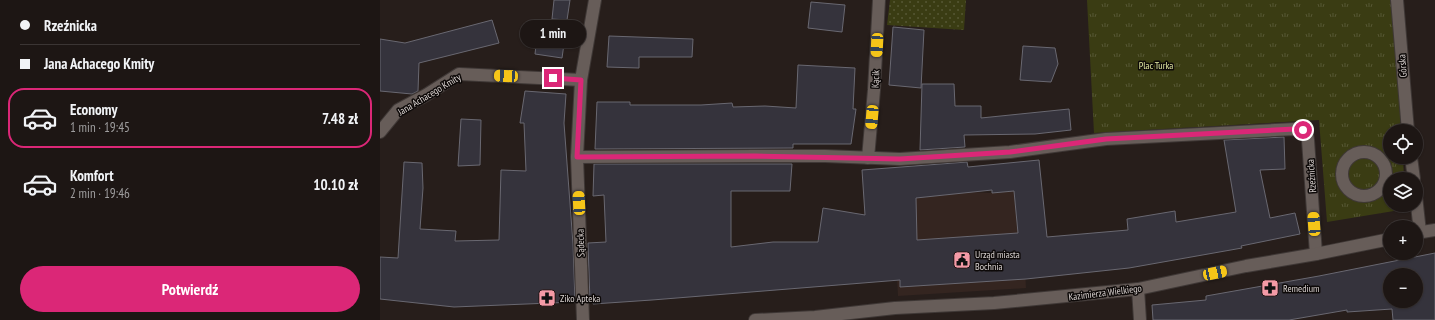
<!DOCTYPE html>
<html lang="pl">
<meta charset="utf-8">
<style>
:root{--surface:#1d1614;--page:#2a2322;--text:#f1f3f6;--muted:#a09fa0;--line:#3b3534;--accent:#db2777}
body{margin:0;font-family:"PT Sans Narrow",sans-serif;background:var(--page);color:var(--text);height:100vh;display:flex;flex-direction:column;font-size:15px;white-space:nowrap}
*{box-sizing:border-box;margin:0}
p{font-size:13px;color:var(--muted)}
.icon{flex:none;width:22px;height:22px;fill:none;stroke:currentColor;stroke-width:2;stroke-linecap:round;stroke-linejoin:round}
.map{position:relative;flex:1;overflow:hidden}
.details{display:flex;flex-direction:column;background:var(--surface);width:380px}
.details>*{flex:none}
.hud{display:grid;align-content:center;height:88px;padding:0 20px;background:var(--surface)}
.controls{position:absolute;left:1003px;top:124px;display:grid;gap:8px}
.controls a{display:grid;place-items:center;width:40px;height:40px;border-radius:50%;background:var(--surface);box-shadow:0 1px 3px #0004,0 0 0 1px var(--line);font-size:20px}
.end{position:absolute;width:18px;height:18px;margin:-9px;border:5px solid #db2777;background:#fff;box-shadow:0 0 0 2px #fff}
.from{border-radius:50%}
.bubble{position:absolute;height:28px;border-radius:14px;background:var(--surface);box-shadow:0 1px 3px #0004,0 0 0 1px var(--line);font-size:13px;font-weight:600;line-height:28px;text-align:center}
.car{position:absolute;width:12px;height:24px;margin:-12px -6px;border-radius:5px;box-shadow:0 0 3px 1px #0007;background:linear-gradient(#f5c518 24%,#345 0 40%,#f5c518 0 76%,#345 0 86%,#f5c518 0)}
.hud b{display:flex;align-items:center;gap:14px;height:38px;font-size:15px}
.hud b+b{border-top:1px solid var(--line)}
.hud i{width:10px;height:10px;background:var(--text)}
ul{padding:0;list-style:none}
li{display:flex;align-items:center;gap:12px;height:60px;margin:0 8px 6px;padding:0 12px;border:2px solid transparent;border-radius:16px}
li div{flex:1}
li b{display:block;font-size:15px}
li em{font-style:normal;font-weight:600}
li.active{border-color:var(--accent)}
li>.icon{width:36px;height:36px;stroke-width:1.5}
.action{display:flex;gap:8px;margin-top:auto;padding:8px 20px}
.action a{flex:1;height:46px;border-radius:24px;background:var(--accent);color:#fff;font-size:16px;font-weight:600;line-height:46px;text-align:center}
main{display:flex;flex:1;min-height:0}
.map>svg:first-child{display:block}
.built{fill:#342520}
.grass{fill:url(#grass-dots)}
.park{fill:url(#park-tufts)}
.building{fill:#35333c;stroke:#696871;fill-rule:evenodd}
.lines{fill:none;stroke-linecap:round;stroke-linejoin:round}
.minor-casing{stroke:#3f3836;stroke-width:14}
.minor{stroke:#675d59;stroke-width:12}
.route{stroke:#db2777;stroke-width:5}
.labels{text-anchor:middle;stroke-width:3;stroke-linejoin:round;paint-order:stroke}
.park-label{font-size:10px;fill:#e3e9a3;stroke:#0d0908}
.street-label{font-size:10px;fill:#d9d2d0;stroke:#0d0908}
.poi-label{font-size:10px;fill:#d9d2d0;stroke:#0d0908;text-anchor:start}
</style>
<main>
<section class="details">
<div class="hud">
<b><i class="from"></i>Rzeźnicka</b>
<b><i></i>Jana Achacego Kmity</b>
</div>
<ul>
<li class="active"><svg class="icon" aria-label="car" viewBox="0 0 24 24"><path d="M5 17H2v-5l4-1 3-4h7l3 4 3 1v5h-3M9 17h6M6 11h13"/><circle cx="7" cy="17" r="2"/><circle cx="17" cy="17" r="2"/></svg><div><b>Economy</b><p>1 min · 19:45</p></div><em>7.48 zł</em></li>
<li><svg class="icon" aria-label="car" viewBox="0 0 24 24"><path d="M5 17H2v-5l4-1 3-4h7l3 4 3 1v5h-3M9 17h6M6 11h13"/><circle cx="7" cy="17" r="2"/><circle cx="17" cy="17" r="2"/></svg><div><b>Komfort</b><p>2 min · 19:46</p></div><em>10.10 zł</em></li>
</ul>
<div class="action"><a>Potwierdź</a></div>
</section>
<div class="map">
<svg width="1055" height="320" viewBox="0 0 1055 320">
<defs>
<pattern id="grass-dots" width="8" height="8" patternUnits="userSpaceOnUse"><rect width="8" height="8" fill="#3a3c13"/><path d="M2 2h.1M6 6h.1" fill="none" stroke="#565734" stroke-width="1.8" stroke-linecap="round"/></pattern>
<pattern id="park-tufts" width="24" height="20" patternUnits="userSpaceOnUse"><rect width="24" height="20" fill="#3a3c13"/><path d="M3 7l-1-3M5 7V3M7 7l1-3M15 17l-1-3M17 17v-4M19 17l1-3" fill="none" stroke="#565734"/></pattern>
</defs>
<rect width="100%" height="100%" fill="#271e1b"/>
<polygon class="built" points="634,191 637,227 643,232 646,288 518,296 513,201 590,192 612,193"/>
<polygon class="grass" points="510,0 586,0 584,30 507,25"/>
<polygon class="park" points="707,0 1013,0 1021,131 1010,131 1010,157 1023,157 1024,179 1010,179 1010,205 1026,205 1026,209 947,222 939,120 714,133"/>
<g class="building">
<polygon points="174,0 190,0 187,20 172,19"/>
<polygon points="431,2 465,5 462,32 428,28"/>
<polygon points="112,20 119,43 39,63 38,91 32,94 0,91 0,39 25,43"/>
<polygon points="159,20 187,23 182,58 155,54"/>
<polygon points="513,27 544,30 541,88 509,85"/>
<polygon points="229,36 313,39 312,57 259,57 259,68 227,67"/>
<polygon points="643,46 675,48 678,64 671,82 640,80"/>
<polygon points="418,65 475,68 473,109 476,109 471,144 413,144 413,148 215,149 217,102 250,102 250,105 321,105 352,103 353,107 385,106 416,108"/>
<polygon points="542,84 574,84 575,106 601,106 601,118 689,109 691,130 655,134 584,135 585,147 540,150"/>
<polygon points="145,91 186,94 184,123 193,244 195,302 74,307 0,299 0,257 18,258 24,162 42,163 43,188 40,229 76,231 75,241 119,240 121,170 146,171 144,123 140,123"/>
<polygon points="81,119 101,120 100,165 78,166"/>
<path d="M904,137L905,169L880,170L890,218L915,213L920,234L861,246L862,248L749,268L646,279L520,287V280L272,300L213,304V302H210L208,243L226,242L224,195L213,196L214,164H412L410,191H351V247L393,242H438L443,208L485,215L482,170L587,162L588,167L659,160L667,237L748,230L747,219L795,211L796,222L856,212L844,140ZM612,190V193L634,191L638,233L537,240L536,198Z"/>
<path d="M1055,253V320H1013L1012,309L967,312V310L909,320H773L772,305L826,300V296L939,276ZM1010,275H1036V301H1010Z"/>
</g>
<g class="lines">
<defs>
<g id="minor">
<polyline points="1017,0 1028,131"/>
<polyline points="0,132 18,110 46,95 79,74 201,80"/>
<circle cx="984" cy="174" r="22"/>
<polyline points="197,157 375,156 445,156 520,159 630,152 726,139 915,129 923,130 927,134 928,140 936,254"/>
<polyline points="1031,157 1034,179"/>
<polyline points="488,158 494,90 499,0"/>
<polyline points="1036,196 1040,232"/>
<polyline points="1036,233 1055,230"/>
<polyline points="758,289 760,320"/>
<polyline points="203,320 197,157 201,80 215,0"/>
<polyline points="375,320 435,317 515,308 614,303 758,289 866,266 936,254 1010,239"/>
</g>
</defs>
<use href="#minor" class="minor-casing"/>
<use href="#minor" class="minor"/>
</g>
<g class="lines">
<polyline class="route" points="173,78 201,80 197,157 375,156 520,159 630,152 726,139 915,129 923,130"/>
</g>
<defs>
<symbol id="civic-square" viewBox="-11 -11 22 22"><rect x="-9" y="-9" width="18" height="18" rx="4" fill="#f49aa6" stroke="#0d0908"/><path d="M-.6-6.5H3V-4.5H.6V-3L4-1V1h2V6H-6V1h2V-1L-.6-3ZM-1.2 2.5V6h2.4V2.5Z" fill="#111"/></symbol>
<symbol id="pharmacy-square" viewBox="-11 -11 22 22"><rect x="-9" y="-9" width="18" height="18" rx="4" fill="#f49aa6" stroke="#0d0908"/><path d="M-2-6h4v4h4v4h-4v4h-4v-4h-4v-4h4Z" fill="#111"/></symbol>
</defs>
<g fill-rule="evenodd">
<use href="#civic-square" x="572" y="250" width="20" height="20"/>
<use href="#pharmacy-square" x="880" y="278" width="20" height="20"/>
<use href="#pharmacy-square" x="157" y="288" width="20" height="20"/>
</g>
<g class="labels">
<g class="park-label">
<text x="776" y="69">Plac Turka</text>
</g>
<g class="street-label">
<text transform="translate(1022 66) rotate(-94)" y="4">Górska</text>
<text transform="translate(495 79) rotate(-87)" y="4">Kącik</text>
<text transform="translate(49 94) rotate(-31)" y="4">Jana Achacego Kmity</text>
<text transform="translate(931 176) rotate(-94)" y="4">Rzeźnicka</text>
<text transform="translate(200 243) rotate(-92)" y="4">Sądecka</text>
<text transform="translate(725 292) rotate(-7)" y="4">Kazimierza Wielkiego</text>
</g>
<g class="poi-label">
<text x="595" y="258">Urząd miasta<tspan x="595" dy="12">Bochnia</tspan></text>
<text x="903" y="292">Remedium</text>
<text x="180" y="302">Ziko Apteka</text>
</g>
</g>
</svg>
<div class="controls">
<a><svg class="icon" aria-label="locate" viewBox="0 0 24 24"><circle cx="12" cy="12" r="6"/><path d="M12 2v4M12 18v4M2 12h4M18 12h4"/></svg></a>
<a><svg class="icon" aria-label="layers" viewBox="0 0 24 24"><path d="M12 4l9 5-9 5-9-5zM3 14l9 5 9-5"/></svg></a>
<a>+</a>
<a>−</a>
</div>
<i class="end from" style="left:923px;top:130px"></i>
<i class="end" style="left:173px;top:78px"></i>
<div class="bubble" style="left:140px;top:20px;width:66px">1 min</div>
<i class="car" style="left:497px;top:45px;rotate:183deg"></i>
<i class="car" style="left:126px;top:76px;rotate:273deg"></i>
<i class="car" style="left:492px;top:117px;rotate:185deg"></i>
<i class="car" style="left:199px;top:203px;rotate:357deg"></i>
<i class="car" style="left:934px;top:224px;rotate:356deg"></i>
<i class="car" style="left:835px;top:273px;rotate:78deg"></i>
</div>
</main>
